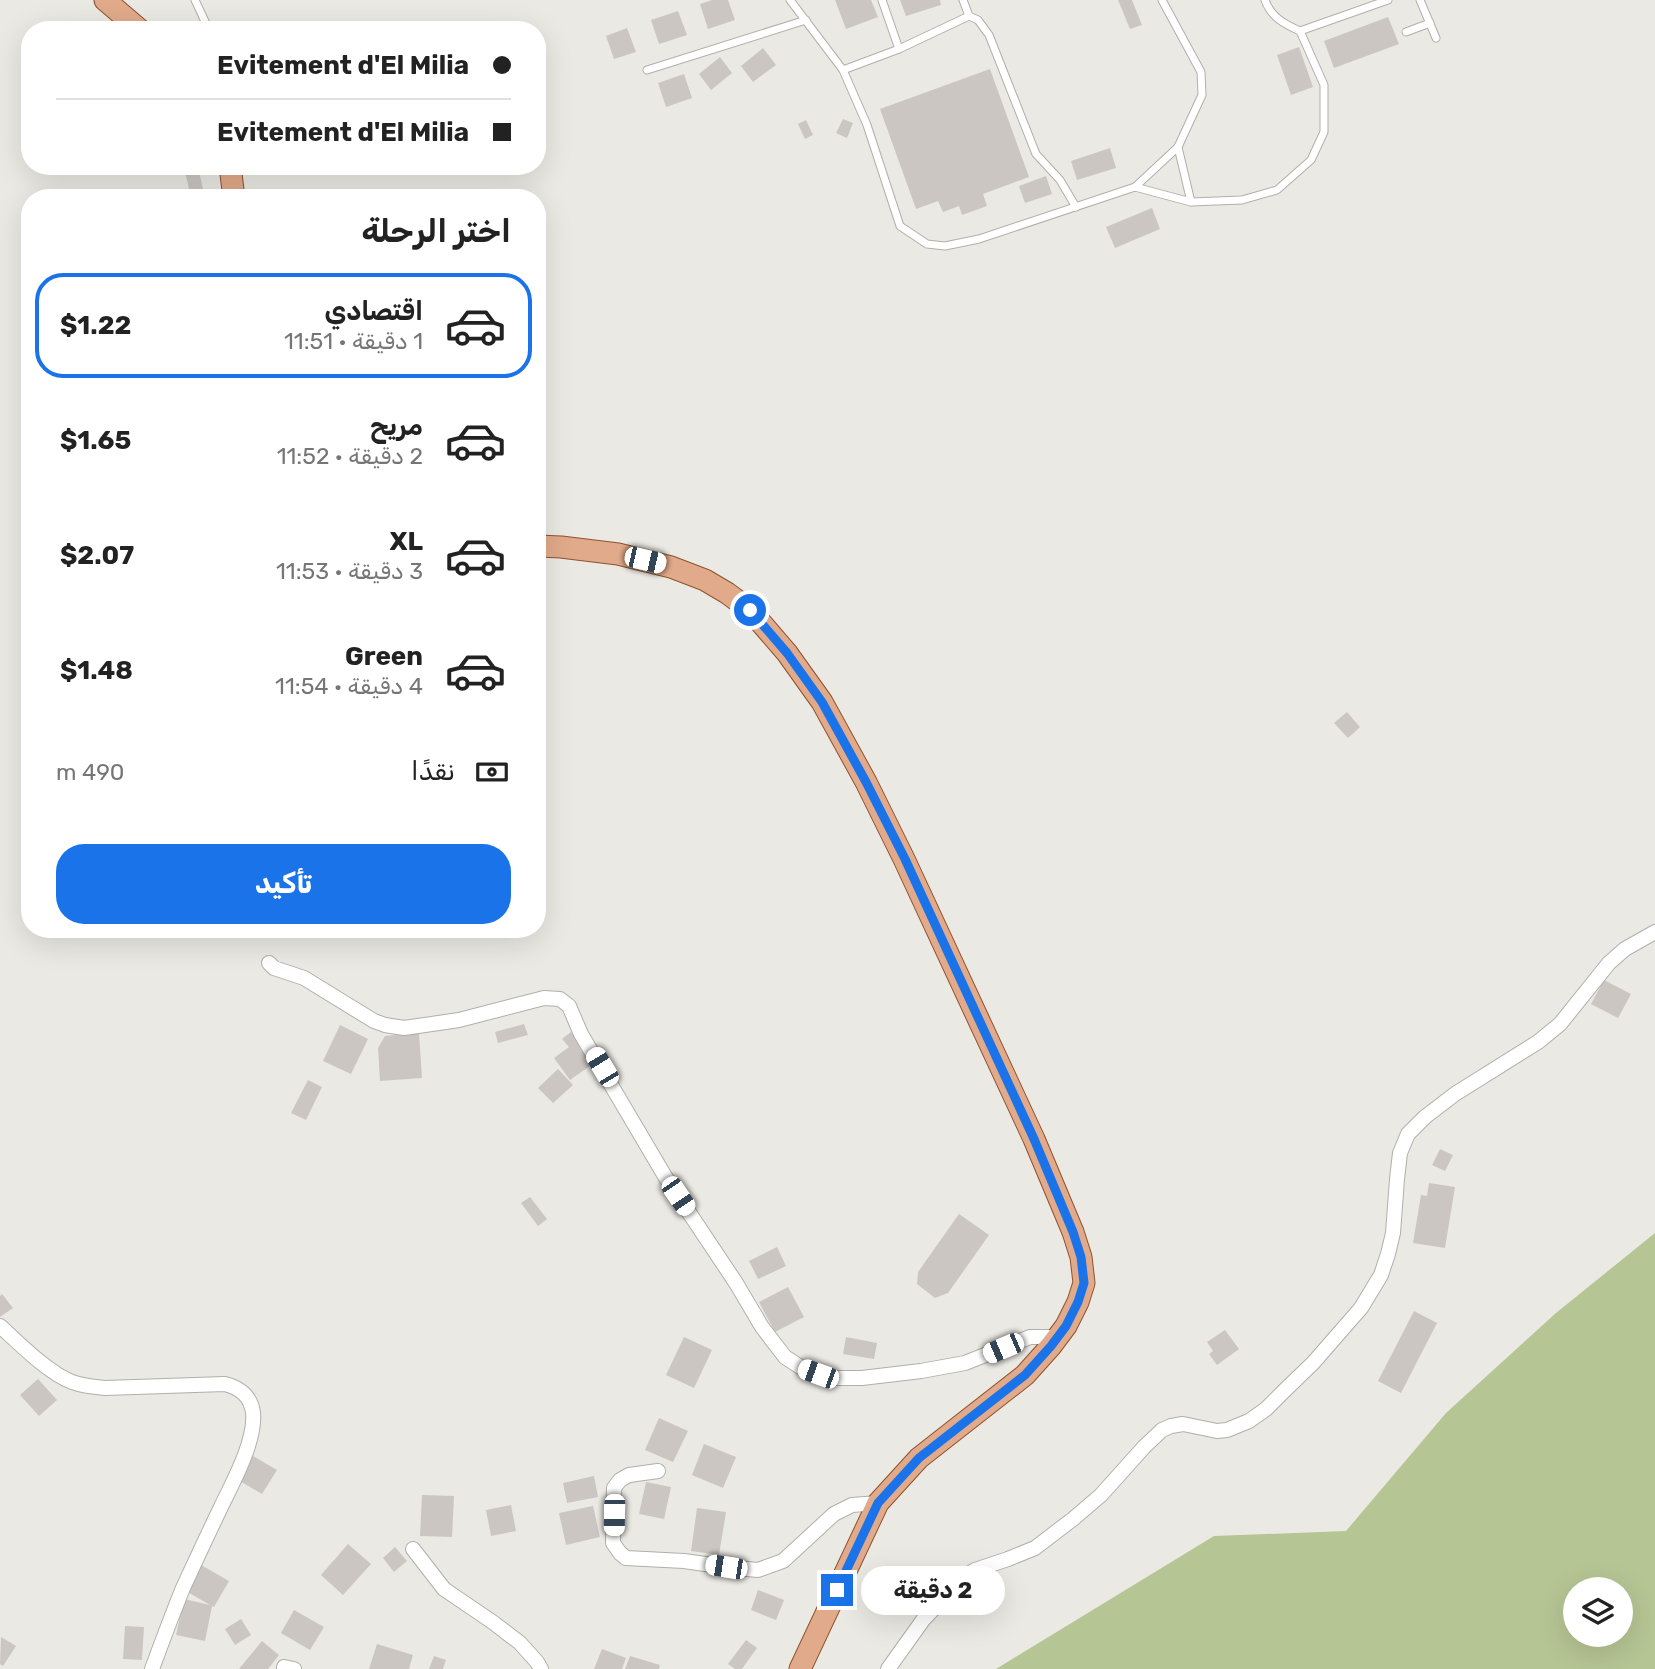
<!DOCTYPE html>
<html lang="ar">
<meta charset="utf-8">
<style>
:root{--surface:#fff;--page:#f2f2f2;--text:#222;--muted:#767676;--line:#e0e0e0;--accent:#1a73e8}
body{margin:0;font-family:Rubik,Cairo,sans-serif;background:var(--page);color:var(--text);direction:rtl;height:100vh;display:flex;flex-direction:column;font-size:26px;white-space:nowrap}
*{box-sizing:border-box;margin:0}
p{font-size:23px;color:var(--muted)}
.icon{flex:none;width:38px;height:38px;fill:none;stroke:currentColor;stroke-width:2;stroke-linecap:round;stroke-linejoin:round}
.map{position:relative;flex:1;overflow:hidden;direction:ltr}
.drawer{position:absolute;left:21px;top:189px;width:525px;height:749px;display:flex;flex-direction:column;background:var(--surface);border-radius:28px;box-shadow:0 7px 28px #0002;direction:rtl}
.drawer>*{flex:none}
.banner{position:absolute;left:21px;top:21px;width:525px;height:154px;border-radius:28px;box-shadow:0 7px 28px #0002;direction:rtl;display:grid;align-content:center;height:154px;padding:0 35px;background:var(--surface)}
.buttons{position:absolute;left:1563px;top:1577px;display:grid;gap:14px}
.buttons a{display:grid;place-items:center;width:70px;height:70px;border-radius:50%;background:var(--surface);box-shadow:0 7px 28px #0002;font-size:35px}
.end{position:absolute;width:32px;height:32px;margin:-16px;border:9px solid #1a73e8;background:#fff;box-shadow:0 0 0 4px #fff}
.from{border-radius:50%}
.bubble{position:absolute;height:49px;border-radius:24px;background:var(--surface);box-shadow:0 7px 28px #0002;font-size:23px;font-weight:700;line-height:49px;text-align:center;direction:rtl}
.car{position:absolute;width:21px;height:42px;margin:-21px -10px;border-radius:9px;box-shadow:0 0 5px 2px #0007;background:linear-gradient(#fff 24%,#345 0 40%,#fff 0 76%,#345 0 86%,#fff 0)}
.banner b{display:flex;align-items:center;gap:24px;height:66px;font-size:26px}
.banner b+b{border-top:2px solid var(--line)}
.banner i{width:18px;height:18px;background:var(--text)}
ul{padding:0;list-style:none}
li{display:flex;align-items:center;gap:21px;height:105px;margin:0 14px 10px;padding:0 21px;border:4px solid transparent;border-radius:28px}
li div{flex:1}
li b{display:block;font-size:26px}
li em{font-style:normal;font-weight:700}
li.active{border-color:var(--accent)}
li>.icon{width:63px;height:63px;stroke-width:1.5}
h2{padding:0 35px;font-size:32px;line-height:84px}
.pay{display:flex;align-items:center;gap:18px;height:77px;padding:0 35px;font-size:26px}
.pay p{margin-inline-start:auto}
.primary-button{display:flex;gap:14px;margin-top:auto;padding:14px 35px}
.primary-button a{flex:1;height:80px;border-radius:28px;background:var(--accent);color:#fff;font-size:28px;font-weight:700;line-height:80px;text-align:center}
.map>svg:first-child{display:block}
.green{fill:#b6c594;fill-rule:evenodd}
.building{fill:#cbc6c2}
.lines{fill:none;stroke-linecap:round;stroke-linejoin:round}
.service-casing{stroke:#b1afaa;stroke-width:9}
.minor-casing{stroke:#b1afaa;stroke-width:16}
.primary-casing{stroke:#8e522e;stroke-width:23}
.service{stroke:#fff;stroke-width:7}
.minor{stroke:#fff;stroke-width:14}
.primary{stroke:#e1aa8a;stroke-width:21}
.route{stroke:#1a73e8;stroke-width:9}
</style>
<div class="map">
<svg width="1655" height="1669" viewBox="0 0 1655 1669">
<rect width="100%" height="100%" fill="#ebe9e3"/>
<path class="green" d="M1655,1233V1669H996L1214,1536L1346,1531L1446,1413L1556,1313ZM1575,1589H1620V1634H1575Z"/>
<g class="building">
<polygon points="712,0 728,0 735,20 708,29 700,4"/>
<polygon points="835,0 871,0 878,17 846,29"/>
<polygon points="900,0 940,0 941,5 906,16"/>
<polygon points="1118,0 1132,0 1142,25 1130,29"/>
<polygon points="678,11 687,35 659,44 651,20"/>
<polygon points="1388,17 1399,44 1334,68 1324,41"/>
<polygon points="627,28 636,52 614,59 606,36"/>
<polygon points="1299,47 1313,87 1291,95 1277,55"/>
<polygon points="763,48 776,65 753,82 741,66"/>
<polygon points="720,57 732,73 711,90 699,74"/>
<polygon points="990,69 1029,177 983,194 987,206 962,215 959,206 943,212 938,201 916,209 880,109"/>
<polygon points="684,74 692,98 666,107 658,83"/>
<polygon points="843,119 853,123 847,138 836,133"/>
<polygon points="806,120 813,135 805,139 798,124"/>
<polygon points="1110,148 1116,168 1077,180 1071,161"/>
<polygon points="198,167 205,198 191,198 185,171"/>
<polygon points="1046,176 1052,194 1025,203 1019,186"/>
<polygon points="1152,208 1160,229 1115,248 1106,227"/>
<polygon points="1347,712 1360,727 1348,738 1334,723"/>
<polygon points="1604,980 1631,994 1618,1018 1591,1004"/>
<polygon points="524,1024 528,1035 498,1043 495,1032"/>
<polygon points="340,1025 368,1039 351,1074 323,1061"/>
<polygon points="571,1032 594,1063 570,1080 554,1058 569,1047 562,1039"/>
<polygon points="419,1033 422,1078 380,1081 378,1048 385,1036"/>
<polygon points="558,1069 573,1085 553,1103 538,1088"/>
<polygon points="308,1080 322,1087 306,1120 291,1113"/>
<polygon points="1440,1149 1453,1155 1445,1171 1432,1165"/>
<polygon points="1429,1183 1455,1187 1445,1248 1413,1243 1421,1195 1427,1196"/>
<polygon points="530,1197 547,1219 538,1226 521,1203"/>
<polygon points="959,1214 989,1235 948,1293 935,1298 917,1284 918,1272"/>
<polygon points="777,1247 786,1266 758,1279 749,1261"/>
<polygon points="788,1287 804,1317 775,1332 759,1302"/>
<polygon points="2,1294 13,1308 0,1317 0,1296"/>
<polygon points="1414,1311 1437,1323 1401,1393 1378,1381"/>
<polygon points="1225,1330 1239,1349 1217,1365 1209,1354 1213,1351 1207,1342"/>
<polygon points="684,1337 712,1350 694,1388 666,1375"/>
<polygon points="846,1337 877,1343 874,1359 843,1354"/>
<polygon points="38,1379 57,1400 39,1416 20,1395"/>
<polygon points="659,1418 688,1431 673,1462 645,1450"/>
<polygon points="704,1444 736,1457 723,1488 692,1475"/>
<polygon points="253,1456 277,1470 262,1494 238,1480"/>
<polygon points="594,1476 598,1497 567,1503 563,1483"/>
<polygon points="646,1482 671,1487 664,1519 639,1514"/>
<polygon points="422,1495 454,1496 452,1537 420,1536"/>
<polygon points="511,1505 516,1531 491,1536 486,1510"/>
<polygon points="593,1506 600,1537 566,1545 559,1513"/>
<polygon points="697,1508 726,1512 719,1555 691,1551"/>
<polygon points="348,1544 371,1564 343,1595 321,1575"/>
<polygon points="395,1547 407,1561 394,1572 383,1558"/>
<polygon points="201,1565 229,1581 214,1607 212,1606 205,1641 176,1635 184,1599 210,1605 186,1591"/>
<polygon points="758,1590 784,1600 776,1620 751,1610"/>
<polygon points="294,1610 324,1627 310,1650 281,1633"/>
<polygon points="241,1619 251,1635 235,1645 225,1629"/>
<polygon points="125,1626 144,1627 142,1660 123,1659"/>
<polygon points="1,1637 16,1646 3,1666 0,1664"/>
<polygon points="746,1640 757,1648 742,1669 735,1669 728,1664"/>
<polygon points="262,1641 279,1655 268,1669 239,1669"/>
<polygon points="377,1644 413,1655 409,1669 369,1669"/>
<polygon points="602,1649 626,1658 622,1669 594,1669"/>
<polygon points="434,1656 446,1660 443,1669 429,1669"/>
<polygon points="630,1656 660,1665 659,1669 625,1669"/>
</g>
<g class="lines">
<defs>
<g id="service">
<polyline points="195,0 209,30"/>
<path d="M790,0L843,70L867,125L900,226L927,244L945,246L979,239L1135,187L1191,202L1242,200L1277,190L1311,160L1324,132V85L1300,31C1284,24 1271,17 1265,0"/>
<polyline points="882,0 899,49"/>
<polyline points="963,0 969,16 978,20 989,35 1036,154 1060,180 1076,207"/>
<polyline points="1420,0 1436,38"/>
<polyline points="1300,31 1388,0"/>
<polyline points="1406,32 1430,23"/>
<polyline points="647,70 806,20"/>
<polyline points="843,70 899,49 969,16"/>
<polyline points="1178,147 1191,202"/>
<polyline points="1135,187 1178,147 1202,95 1201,72 1162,0"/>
</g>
<g id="minor">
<polyline points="269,963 274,968 304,978 374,1021 385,1025 404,1028 459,1020 544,998 560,999 569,1006 581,1034 666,1178 736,1283 762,1327 785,1357 802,1368 818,1374 836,1378 862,1378 921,1371 965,1363 1030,1337 1058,1337"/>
<path d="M0,1326C19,1343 48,1373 72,1382C83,1386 93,1387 105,1388L225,1384C240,1388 251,1396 253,1413C256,1441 232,1484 220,1509C207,1536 195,1562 183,1588C172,1615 162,1642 152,1669"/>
<polyline points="658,1471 629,1475 620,1480 614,1488 613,1543 620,1553 626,1558 684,1561 726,1567 758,1570 783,1561 834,1514 852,1505 878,1503"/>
<polyline points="413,1549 444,1589 494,1623 520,1643 537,1662 541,1669"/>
<polyline points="284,1667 294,1669"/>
<polyline points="888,1669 923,1620 965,1576 975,1570 1008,1559 1035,1548 1073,1519 1101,1495 1144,1447 1162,1430 1171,1426 1183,1424 1217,1431 1227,1430 1249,1421 1266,1409 1284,1391 1313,1363 1361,1308 1381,1275 1388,1254 1393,1233 1397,1179 1400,1153 1408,1134 1425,1117 1455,1094 1538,1042 1560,1024 1609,963 1625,949 1655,932"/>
</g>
<g id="primary">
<polyline points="105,0 140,30"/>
<polyline points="230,166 234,198"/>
<polyline points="537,546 561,547 618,554 671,567 705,580 727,593 750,610 787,653 822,702 866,782 904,859 1034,1139 1073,1232 1081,1257 1084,1283 1078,1302 1066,1326 1051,1346 1025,1375 919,1458 878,1503 800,1669"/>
</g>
</defs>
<use href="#service" class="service-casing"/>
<use href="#minor" class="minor-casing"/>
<use href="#primary" class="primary-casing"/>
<use href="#service" class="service"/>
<use href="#minor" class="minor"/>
<use href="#primary" class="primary"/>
</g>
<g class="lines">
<polyline class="route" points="750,610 787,653 822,702 866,782 905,859 1034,1139 1073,1232 1081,1257 1084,1283 1078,1302 1066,1326 1051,1346 1025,1375 919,1458 878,1503 837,1590"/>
</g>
</svg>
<div class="buttons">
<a><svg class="icon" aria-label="layers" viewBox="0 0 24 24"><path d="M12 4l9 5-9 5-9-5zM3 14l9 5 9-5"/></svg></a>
</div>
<i class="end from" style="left:750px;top:610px"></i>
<i class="end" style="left:837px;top:1590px"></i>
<div class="bubble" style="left:861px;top:1566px;width:144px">2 دقيقة</div>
<i class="car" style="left:645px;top:560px;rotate:103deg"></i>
<i class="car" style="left:602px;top:1067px;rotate:329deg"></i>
<i class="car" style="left:678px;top:1196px;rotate:146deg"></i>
<i class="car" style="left:1003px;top:1348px;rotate:247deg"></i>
<i class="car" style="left:818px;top:1374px;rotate:290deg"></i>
<i class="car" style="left:614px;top:1515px;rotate:181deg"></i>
<i class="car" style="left:726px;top:1567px;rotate:279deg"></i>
<div class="banner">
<b><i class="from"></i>Evitement d'El Milia</b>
<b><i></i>Evitement d'El Milia</b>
</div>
<section class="drawer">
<h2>اختر الرحلة</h2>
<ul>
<li class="active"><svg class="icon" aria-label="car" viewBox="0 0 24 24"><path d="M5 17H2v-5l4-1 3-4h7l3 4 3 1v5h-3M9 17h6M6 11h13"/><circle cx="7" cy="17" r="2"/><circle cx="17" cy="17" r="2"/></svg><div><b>اقتصادي</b><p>1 دقيقة · 11:51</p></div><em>$1.22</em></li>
<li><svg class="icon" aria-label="car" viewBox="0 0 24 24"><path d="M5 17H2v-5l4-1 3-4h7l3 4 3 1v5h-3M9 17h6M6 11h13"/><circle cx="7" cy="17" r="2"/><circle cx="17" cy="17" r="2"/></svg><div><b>مريح</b><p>2 دقيقة · 11:52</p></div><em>$1.65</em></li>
<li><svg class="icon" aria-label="car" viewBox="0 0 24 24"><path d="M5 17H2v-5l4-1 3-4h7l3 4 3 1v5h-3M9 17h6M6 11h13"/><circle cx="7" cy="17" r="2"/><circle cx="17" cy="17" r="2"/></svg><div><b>XL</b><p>3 دقيقة · 11:53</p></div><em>$2.07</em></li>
<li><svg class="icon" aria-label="car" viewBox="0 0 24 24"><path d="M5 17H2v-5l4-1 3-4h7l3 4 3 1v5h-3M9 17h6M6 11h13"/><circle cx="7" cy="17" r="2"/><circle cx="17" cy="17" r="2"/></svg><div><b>Green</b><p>4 دقيقة · 11:54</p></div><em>$1.48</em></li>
</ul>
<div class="pay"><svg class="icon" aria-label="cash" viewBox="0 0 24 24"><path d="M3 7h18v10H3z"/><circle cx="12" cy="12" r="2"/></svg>نقدًا<p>490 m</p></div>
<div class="primary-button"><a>تأكيد</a></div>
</section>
</div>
